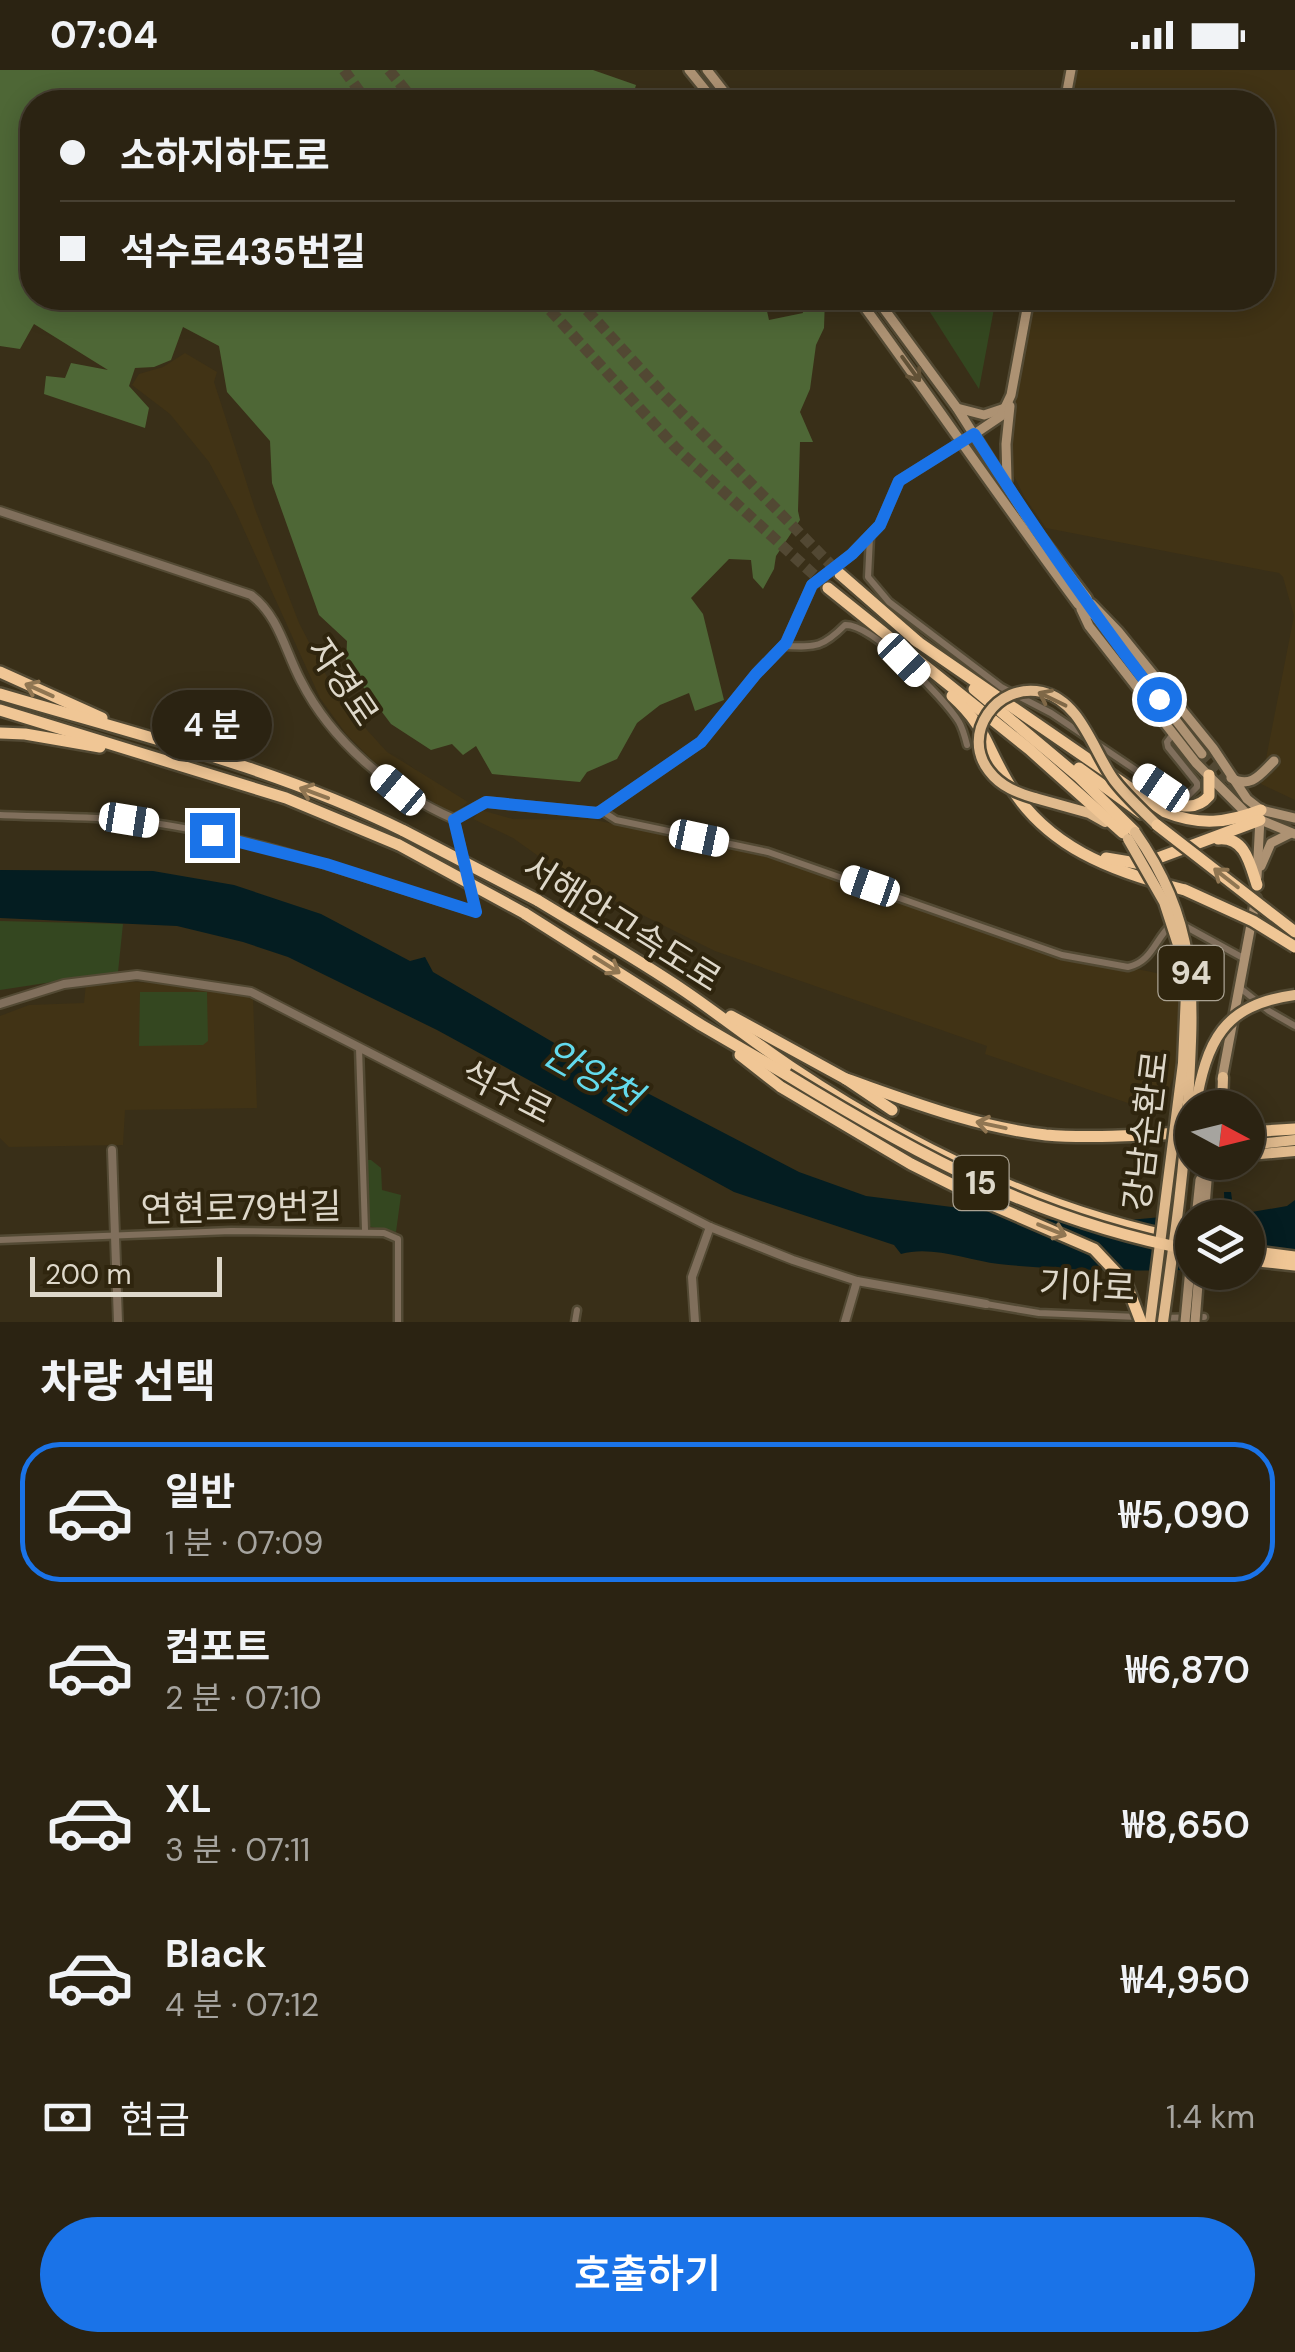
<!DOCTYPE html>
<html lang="ko">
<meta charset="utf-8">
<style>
:root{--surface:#2b2312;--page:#332b1b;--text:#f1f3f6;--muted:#a6a49f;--line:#474032;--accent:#1a73e8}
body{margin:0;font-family:"DM Sans","Noto Sans KR",sans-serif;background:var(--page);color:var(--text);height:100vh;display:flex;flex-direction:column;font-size:38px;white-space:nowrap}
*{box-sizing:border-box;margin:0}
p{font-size:32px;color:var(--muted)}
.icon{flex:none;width:55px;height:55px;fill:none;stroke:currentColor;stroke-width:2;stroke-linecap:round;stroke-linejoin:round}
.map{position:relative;height:1252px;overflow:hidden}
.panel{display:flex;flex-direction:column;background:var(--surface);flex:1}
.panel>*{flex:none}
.top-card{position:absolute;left:20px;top:20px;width:1255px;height:220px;border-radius:40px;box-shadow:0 5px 25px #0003,0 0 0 2px var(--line);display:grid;align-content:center;height:220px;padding:0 40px;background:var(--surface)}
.needle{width:65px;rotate:97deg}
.buttons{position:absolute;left:1175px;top:1020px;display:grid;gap:20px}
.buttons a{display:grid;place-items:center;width:90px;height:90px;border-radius:50%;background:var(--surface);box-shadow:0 5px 25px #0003,0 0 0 2px var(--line);font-size:50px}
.scale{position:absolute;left:30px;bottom:25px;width:192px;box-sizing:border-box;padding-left:10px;border:5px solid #ded8ca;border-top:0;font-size:28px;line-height:35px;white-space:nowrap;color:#ded8ca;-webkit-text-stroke:8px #2f250e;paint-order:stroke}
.end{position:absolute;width:45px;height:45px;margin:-22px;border:12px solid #1a73e8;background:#fff;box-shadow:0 0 0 5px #fff}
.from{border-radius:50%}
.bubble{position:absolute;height:70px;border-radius:35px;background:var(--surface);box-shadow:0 5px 25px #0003,0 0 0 2px var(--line);font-size:32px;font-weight:600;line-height:70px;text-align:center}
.car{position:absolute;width:30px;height:60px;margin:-30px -15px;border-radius:12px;box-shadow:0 0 8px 2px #0007;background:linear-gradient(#fff 24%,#345 0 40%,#fff 0 76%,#345 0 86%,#fff 0)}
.top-card b{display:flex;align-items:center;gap:35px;height:95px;font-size:38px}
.top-card b+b{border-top:2px solid var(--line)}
.top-card i{width:25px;height:25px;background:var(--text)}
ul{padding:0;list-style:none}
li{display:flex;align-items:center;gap:30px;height:140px;margin:0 20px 15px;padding:0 20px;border:5px solid transparent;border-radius:40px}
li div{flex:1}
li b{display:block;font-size:38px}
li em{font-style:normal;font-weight:600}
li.active{border-color:var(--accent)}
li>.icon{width:90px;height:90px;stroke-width:1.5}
h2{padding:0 40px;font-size:45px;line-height:120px}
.pay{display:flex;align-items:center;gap:25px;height:110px;padding:0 40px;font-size:38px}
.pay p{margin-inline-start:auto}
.button{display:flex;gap:20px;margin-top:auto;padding:20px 40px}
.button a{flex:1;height:115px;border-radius:60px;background:var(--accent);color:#fff;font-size:40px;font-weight:600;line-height:115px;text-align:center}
.status{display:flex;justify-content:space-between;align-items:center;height:70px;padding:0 50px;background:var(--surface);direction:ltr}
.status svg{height:28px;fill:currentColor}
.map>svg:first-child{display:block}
.built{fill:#413315}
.green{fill:#344720}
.forest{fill:#4e6736}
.water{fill:#041d21}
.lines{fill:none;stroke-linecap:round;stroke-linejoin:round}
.secondary-tunnel{stroke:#524833;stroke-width:9;stroke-dasharray:9 4.5;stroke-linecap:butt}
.motorway-tunnel{stroke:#524833;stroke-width:11;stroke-dasharray:11 5.5;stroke-linecap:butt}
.minor-casing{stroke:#534a34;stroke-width:11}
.tertiary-casing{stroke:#534a34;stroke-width:12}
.secondary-casing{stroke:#534a34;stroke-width:14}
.trunk-casing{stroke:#534a34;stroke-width:15}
.motorway-casing{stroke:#534a34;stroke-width:16}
.minor{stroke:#806f5c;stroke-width:6}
.tertiary{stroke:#806f5c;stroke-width:8}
.secondary{stroke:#ad9273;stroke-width:9}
.trunk{stroke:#e0ba8d;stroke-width:10}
.motorway{stroke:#f0c695;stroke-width:11}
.secondary-bridge-casing{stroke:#534a34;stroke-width:14;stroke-linecap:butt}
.trunk-bridge-casing{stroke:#534a34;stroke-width:15;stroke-linecap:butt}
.motorway-bridge-casing{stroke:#534a34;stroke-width:16;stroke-linecap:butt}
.secondary-bridge{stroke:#ad9273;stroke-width:9}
.trunk-bridge{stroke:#e0ba8d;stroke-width:10}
.motorway-bridge{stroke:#f0c695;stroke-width:11}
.oneway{stroke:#615136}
.oneway2{stroke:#907652}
.oneway3{stroke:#7f6847}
.route{stroke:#1a73e8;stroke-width:12}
.labels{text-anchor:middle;stroke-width:8;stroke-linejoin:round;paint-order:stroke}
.shield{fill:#2f250e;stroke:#aaa292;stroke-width:2.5}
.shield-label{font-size:32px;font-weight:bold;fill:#ded8ca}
.street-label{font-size:35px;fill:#ded8ca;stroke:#2f250e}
.water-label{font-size:38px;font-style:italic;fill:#63daed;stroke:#2f250e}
</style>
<div class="status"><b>07:04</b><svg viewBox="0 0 49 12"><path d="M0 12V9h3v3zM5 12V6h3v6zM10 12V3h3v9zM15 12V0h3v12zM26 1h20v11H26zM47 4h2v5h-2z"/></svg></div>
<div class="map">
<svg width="1295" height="1252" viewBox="0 0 1295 1252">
<rect width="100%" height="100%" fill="#392f18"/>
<g class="built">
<polygon points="1078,0 1295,0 1295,730 1261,714 1294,546 1283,507 1279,503 1046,458 1025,428 1011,400 1010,359 1035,228 1262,228 1262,32 1071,32"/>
<polygon points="185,283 217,302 214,312 255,439 299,553 338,628 387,682 468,732 453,744 385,703 346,664 320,628 235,440 209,392 170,344 132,315 139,304 163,297"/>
<polygon points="481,740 513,749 595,750 763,786 1056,882 1199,912 1205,918 1160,1044 985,984 987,976 715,881 572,810 513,768 473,749"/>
<polygon points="137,912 218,918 253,927 257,1038 125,1040 123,1075 9,1077 0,1068 0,946 29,935 84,933 86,913"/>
</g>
<g class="green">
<polygon points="921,228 996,228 979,319"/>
<polygon points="0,851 123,854 118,902 0,920"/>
<polygon points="140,922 207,922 208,971 203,975 139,976"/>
<polygon points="365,1090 371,1090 381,1098 382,1120 401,1125 396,1162 367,1156"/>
</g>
<polygon class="forest" points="0,0 593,0 636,15 631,32 32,32 32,228 764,228 769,250 803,243 800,228 825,228 824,258 816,275 810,319 800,342 813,372 800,372 798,441 800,450 776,486 774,499 763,519 753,508 751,490 729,489 691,528 703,544 724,630 695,641 689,623 660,635 637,653 617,689 587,702 580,712 492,704 476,676 463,685 452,674 431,680 391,654 346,594 347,571 319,545 272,413 270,371 227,322 219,276 183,257 171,290 154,297 135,298 129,316 149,338 145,358 44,324 46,306 65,308 71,293 108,300 34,254 20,279 0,276"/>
<g class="water">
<path d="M0,800L153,801L234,815L321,844L410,891L425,887L433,902L580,988L799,1102L866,1126L1085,1154L1162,1147L1192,1148V1200C1128,1201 1064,1201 999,1194C968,1190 931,1175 901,1184L894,1175L734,1122L437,960L288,887L243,872L177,856L0,848Z"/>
<polygon points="1224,1122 1231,1122 1234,1145 1287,1136 1295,1130 1295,1195 1248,1199 1248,1148 1225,1147"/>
</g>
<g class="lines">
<g class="secondary-tunnel">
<polyline points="1202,684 1239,721"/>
<polyline points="1271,745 1295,754"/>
</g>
<g class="motorway-tunnel">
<polyline points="344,0 367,32"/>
<polyline points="389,0 415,32"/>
<polyline points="539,228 676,378 825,515"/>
<polyline points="576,228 664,325 840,504"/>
</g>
<defs>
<g id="minor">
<polyline points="870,467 868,507 889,532 1001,617 1051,643 1161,717 1186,728 1197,717 1197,713 1168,677 1167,672 1173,664"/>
<path d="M784,576C816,577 822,578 845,555C873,554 944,628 959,652C963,659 965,667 967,675"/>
<path d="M602,741L616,750L768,782L1062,885L1128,897C1152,892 1155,869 1171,855"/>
<path d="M0,745C43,747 87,746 130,750C249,763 362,808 476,842"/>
<polyline points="454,749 476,841"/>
<polyline points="1183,855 1245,889"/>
<polyline points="1240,918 1269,941 1295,956"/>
<polyline points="359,978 365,1160"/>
<polyline points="0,1170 231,1161 384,1163 398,1169 398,1252"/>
<polyline points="986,1234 1039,1243 1138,1247"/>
<polyline points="1161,1248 1204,1247"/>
<polyline points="575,1252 577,1240"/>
</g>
<g id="tertiary">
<path d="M0,441L251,525C279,546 285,581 301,611C332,672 392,722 454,749L486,732L598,743L701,672L756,604L786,573L812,515L852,484L880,455L899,411L963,371"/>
<polyline points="0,934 64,914 137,905 251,922 710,1157 793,1190 857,1211 986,1234"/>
<polyline points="112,1080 118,1252"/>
<polyline points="695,1252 692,1207 710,1157"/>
<polyline points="845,1252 857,1211"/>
</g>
<g id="secondary">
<polyline points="689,0 715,32"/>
<polyline points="707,0 732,32"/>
<polyline points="1065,32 1071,0"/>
<path d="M858,228C932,329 1003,433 1078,534L1092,544"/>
<polyline points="876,228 957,338 1030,453 1087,528 1095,546 1202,684"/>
<polyline points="957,338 984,345 1005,338"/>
<polyline points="970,367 1001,346 1011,325 1029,228"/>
<polyline points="1007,410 1006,374 1010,336"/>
<polyline points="1092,534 1118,561 1213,678 1247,729 1261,740 1295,748"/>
<polyline points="1081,539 1089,556 1196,693 1248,745 1295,764"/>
<path d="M1231,708C1251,719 1260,705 1274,691"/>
<polyline points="1261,796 1271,773 1291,763"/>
<polyline points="1257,807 1260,748"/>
<polyline points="1222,1009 1256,828"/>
<polyline points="1196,1148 1200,1110 1203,1105 1207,1111 1204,1148"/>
</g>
<g id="trunk">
<polyline points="1035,728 1089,743 1105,752"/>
<polyline points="1222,1038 1223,1007"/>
<polyline points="1248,1075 1295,1070"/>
<polyline points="1248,1085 1295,1081"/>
<polyline points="1204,1104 1227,1092"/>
</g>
<g id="motorway">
<polyline points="840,504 918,572"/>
<polyline points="828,518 1029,679 1123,763"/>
<path d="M915,570L1165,742C1200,756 1227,753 1261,740"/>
<polyline points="0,602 102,648"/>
<polyline points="974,619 1079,707 1135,762"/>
<path d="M0,624C135,664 277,698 404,761"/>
<path d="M952,626C985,656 985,673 1006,709C1044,777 1113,802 1185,820"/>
<polyline points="0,640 286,728 399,775"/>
<polyline points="0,663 25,664 100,677"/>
<polyline points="1079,698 1141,743"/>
<path d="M1151,729C1172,732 1193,745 1209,726V705"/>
<path d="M1218,769C1245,766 1250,794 1257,815"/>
<polyline points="1106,788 1142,794 1260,750"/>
<path d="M537,830C586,860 638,889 686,922C721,946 755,973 791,997C913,1079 1047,1143 1192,1171"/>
<polyline points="524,843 701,955 787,1005"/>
<polyline points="731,946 846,1009 892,1040"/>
<polyline points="740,985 781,1017"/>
<path d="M846,1009C912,1032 976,1057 1046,1065C1095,1069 1144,1064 1192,1063"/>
<polyline points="1248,1062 1295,1059"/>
<polyline points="1248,1181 1295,1187"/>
<polyline points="1248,1190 1295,1195"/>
</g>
</defs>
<use href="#minor" class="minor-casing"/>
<use href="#tertiary" class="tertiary-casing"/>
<use href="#secondary" class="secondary-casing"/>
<use href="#trunk" class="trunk-casing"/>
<use href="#motorway" class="motorway-casing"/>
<use href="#minor" class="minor"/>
<use href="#tertiary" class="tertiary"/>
<use href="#secondary" class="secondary"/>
<use href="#trunk" class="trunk"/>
<use href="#motorway" class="motorway"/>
<defs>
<g id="secondary-bridge">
<polyline points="1185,1252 1192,1177"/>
<polyline points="1195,1252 1199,1202"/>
</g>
<g id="trunk-bridge">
<path d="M1035,728C1018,723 1001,717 989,701C960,664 997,612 1042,622C1081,631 1093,681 1114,710C1126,726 1142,740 1157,755"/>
<path d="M1135,762C1200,854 1194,926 1188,1032C1184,1106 1173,1179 1163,1252"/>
<polyline points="1128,769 1164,832 1179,878 1186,923 1183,993 1150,1252"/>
<path d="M1195,1038C1207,971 1222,935 1295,925"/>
</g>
<g id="motorway-bridge">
<polyline points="1157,755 1295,862"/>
<polyline points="404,761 537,830"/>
<polyline points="399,775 524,843"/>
<polyline points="1185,820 1253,851 1295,877"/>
<path d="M787,1005C919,1086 1038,1151 1192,1180"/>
<polyline points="781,1017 911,1094 997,1137 1094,1179 1126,1213 1141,1252"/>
</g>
</defs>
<use href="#secondary-bridge" class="secondary-bridge-casing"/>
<use href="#trunk-bridge" class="trunk-bridge-casing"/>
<use href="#motorway-bridge" class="motorway-bridge-casing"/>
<use href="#secondary-bridge" class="secondary-bridge"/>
<use href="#trunk-bridge" class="trunk-bridge"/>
<use href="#motorway-bridge" class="motorway-bridge"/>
</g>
<defs><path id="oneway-shaft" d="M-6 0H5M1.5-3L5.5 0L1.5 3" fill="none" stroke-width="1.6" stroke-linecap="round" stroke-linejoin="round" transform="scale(2.5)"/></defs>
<use class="oneway" href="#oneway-shaft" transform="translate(911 299) rotate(54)"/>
<g class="oneway2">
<use href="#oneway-shaft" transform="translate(39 620) rotate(-156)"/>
<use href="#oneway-shaft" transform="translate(314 723) rotate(-160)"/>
<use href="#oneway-shaft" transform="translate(1226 808) rotate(-142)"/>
<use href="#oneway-shaft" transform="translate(607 895) rotate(32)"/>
<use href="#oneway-shaft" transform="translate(991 1055) rotate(-168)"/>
<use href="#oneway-shaft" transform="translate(1052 1160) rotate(22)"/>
</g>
<use class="oneway3" href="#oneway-shaft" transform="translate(1052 629) rotate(-154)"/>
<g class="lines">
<path class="route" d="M212,765L326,794L476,842L454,750L486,732L598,743L701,672L756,604L786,573L812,515L852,484L880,455L899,411L974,364C1032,455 1093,544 1159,629"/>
</g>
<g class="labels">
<g class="shield">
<rect x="1158.5" y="876" width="65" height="54" rx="8"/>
<rect x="953.5" y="1086" width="55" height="54" rx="8"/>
</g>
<g class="shield-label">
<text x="1191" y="914">94</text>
<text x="981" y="1124">15</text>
</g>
<g class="street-label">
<text transform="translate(343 612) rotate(56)" y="12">자경로</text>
<text transform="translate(622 853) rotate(32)" y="12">서해안고속도로</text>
<text transform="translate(507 1022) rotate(27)" y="12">석수로</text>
<text transform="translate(1146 1061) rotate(-83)" y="12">강남순환로</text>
<text transform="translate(241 1138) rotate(-1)" y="12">연현로79번길</text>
<text transform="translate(1087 1216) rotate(3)" y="12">기아로</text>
</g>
<g class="water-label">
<text transform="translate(592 1005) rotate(30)" y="13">안양천</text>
</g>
</g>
</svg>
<div class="buttons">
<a><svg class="needle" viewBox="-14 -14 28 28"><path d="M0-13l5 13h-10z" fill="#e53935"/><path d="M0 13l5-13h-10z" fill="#a6a49f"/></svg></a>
<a><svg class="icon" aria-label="layers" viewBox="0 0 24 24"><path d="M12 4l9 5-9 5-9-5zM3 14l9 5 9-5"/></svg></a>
</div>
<div class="scale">200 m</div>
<i class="end from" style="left:1159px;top:629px"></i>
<i class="end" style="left:212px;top:765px"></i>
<div class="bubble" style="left:152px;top:620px;width:120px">4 분</div>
<i class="car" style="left:904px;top:590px;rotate:136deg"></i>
<i class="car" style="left:1161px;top:718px;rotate:304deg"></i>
<i class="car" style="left:398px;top:720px;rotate:310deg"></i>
<i class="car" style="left:129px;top:750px;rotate:99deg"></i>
<i class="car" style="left:699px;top:768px;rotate:102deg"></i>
<i class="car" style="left:870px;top:816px;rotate:289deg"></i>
<div class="top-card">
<b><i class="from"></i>소하지하도로</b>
<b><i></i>석수로435번길</b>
</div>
</div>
<section class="panel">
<h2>차량 선택</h2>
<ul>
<li class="active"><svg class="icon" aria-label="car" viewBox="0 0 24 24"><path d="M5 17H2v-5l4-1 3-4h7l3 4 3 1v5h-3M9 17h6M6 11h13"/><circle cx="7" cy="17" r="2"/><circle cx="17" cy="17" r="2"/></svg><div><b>일반</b><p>1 분 · 07:09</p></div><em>₩5,090</em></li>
<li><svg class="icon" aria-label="car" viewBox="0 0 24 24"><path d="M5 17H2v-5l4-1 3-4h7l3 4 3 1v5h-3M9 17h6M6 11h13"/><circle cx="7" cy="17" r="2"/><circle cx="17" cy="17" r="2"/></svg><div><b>컴포트</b><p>2 분 · 07:10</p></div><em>₩6,870</em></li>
<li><svg class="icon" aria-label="car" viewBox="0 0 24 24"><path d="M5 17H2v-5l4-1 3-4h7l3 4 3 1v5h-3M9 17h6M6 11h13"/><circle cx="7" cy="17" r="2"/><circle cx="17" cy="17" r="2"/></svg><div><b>XL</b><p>3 분 · 07:11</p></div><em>₩8,650</em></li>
<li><svg class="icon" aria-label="car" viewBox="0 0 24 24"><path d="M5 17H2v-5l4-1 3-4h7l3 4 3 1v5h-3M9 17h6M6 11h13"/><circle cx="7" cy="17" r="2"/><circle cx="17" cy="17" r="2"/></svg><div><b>Black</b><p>4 분 · 07:12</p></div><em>₩4,950</em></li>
</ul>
<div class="pay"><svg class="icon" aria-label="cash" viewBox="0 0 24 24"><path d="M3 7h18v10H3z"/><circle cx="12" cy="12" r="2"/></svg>현금<p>1.4 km</p></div>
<div class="button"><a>호출하기</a></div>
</section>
